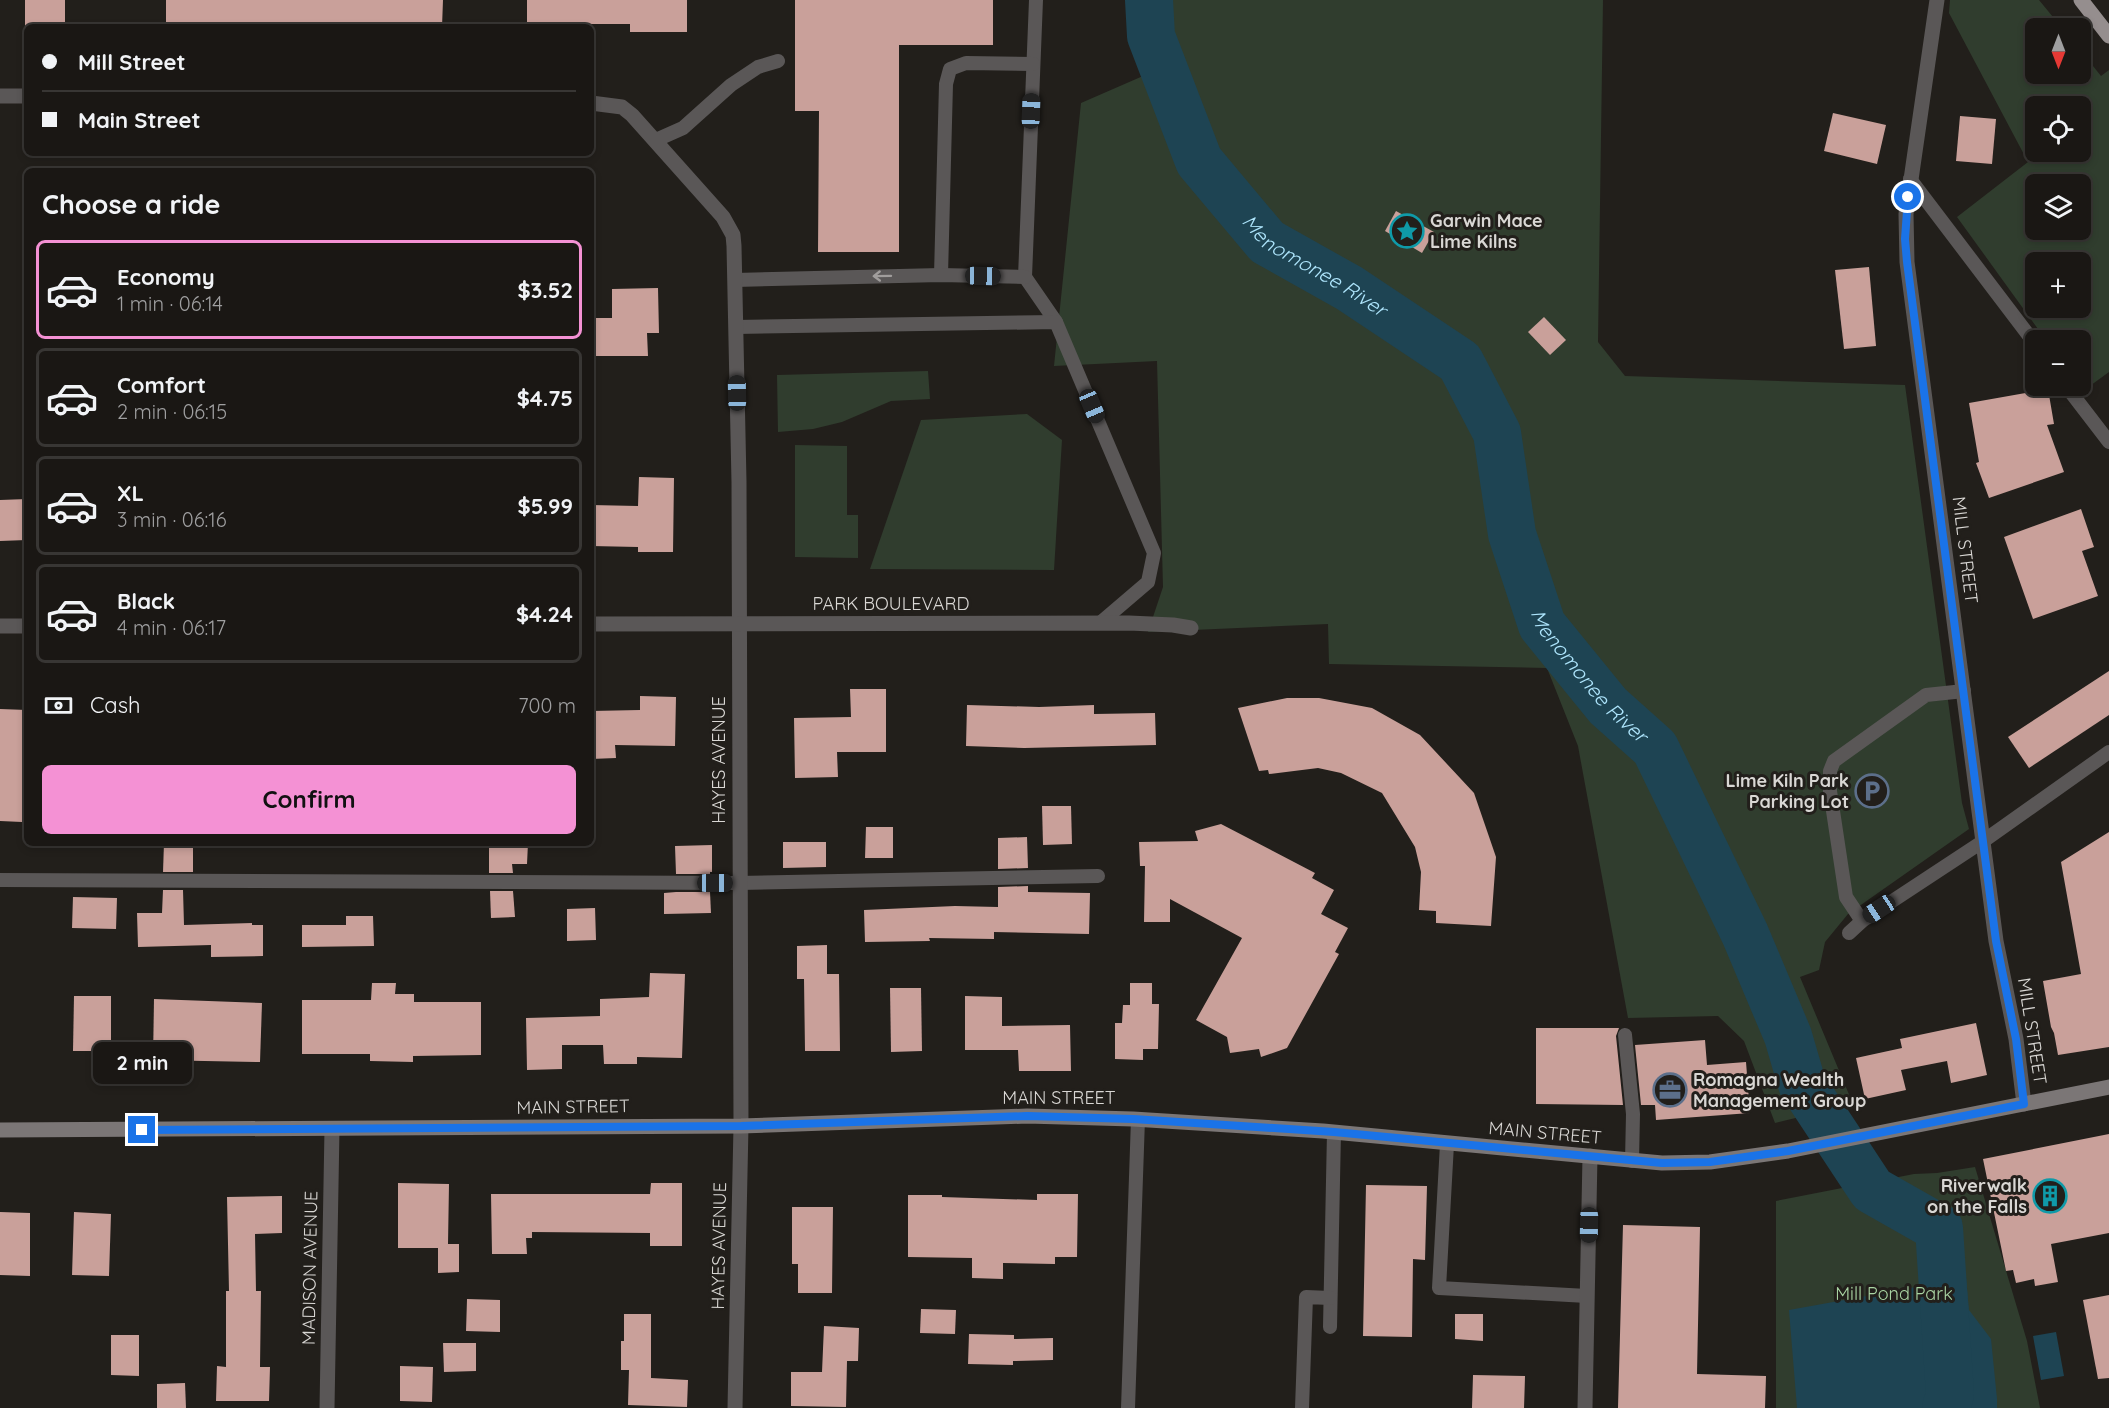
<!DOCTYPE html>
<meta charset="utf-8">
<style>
:root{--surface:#1a1714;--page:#272422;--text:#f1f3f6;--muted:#9f9fa0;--line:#383634;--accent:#f491d4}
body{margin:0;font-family:Quicksand,sans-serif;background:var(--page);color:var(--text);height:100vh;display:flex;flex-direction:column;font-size:22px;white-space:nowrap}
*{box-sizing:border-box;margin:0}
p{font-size:20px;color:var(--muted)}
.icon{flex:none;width:33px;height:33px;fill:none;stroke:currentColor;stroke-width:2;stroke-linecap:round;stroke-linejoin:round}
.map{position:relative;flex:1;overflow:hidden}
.sheet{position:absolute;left:24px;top:168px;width:570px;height:678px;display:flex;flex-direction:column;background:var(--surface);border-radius:9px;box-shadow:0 3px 9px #0003,0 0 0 2px var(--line)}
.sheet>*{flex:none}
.guide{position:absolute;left:24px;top:24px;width:570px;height:132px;border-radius:9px;box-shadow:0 3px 9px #0003,0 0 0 2px var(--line);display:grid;align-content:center;height:132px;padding:0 18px;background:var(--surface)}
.needle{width:39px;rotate:180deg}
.tools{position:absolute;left:2025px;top:18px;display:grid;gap:12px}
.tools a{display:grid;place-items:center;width:66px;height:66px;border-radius:9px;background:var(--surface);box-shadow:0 3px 9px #0003,0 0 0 2px var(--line);font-size:30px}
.end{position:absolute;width:27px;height:27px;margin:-14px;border:8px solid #1a73e8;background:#fff;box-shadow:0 0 0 3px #fff}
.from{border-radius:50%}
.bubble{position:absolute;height:42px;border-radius:9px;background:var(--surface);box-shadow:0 3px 9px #0003,0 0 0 2px var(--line);font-size:20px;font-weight:800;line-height:42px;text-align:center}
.car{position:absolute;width:18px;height:36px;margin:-18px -9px;border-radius:8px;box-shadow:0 0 4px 2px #0007;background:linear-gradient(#222 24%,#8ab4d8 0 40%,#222 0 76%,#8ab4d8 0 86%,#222 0)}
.guide b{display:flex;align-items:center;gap:21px;height:57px;font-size:22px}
.guide b+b{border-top:2px solid var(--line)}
.guide i{width:15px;height:15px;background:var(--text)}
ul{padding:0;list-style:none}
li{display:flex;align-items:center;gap:18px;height:99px;margin:0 12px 9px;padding:0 6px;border:3px solid var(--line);border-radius:9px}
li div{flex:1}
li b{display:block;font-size:22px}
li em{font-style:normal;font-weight:800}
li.current{border-color:var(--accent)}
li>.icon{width:54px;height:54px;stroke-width:1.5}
h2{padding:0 18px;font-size:27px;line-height:72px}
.pay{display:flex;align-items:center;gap:15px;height:66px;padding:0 18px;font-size:22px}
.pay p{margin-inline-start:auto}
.primary-button{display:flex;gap:12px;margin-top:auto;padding:12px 18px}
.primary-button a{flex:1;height:69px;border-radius:9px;background:var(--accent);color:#111;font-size:24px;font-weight:800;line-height:69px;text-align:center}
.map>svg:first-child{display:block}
.green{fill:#303d2e;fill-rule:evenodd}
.water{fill:#1e4453}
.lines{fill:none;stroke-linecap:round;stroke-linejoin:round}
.river{stroke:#1e4453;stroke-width:48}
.building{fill:#c9a09a}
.lane{stroke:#5a5757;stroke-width:14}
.street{stroke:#5a5757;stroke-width:15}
.secondary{stroke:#7b7676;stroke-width:15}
.primary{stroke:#958e8e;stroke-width:15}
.oneway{stroke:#a09d9c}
.route{stroke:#1a73e8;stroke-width:8}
.labels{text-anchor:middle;stroke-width:6;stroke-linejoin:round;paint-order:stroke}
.poi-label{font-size:18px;font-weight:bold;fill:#d9d7d4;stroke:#221f1b;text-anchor:start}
.street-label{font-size:18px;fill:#d9d7d4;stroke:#221f1b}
.park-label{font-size:18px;fill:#a9d4a3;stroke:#221f1b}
.water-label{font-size:20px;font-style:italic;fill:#aee5fc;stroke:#221f1b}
</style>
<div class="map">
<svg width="2109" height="1408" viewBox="0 0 2109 1408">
<rect width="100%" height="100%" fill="#221f1b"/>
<g class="green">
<polygon points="1161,0 1603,0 1598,342 1625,376 1905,385 1962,803 1969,829 1848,914 1825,942 1819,970 1800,977 1853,1104 1775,1123 1744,1041 1718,1016 1628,1018 1578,746 1547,668 1329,664 1328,624 1148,632 1163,587 1157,361 1054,366 1081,103 1182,59 1161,6"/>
<path d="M1950,0H2039L2062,28H2036V74H2080L2081,51L2101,76L2109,70V372L2083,391L2079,386H2080V340H2046L1957,217L2028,162L1949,13ZM2036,106H2080V152H2036ZM2036,184H2080V230H2036ZM2036,262H2080V308H2036Z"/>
<polygon points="928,371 930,399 891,401 842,422 813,429 778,432 777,375"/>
<polygon points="1027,414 1062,440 1054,570 870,569 921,420"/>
<polygon points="795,445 847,446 847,515 858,515 858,558 795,557"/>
<polygon points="1975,1167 2027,1341 2040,1408 1776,1408 1776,1201 1914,1174 1937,1173"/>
</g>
<g class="water">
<polygon points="1966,1278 1969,1310 1991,1339 1997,1399 1997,1408 1797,1408 1789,1310"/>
<polygon points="2056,1332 2064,1376 2041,1380 2033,1336"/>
</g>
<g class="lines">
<path class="river" id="s1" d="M1149,0L1151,36L1199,161L1267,242L1349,288L1460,362L1497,433L1512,534L1542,625L1608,706L1655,748L1745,934L1788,1036L1802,1084L1872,1190L1939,1228L1950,1394L1946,1408"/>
</g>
<g class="building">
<rect x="25" y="0" width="40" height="27"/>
<polygon points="166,0 443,0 442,27 279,24 166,25"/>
<polygon points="527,0 687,0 687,32 630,32 630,24 527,24"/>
<polygon points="795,0 993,0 993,45 899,45 899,252 818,252 819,111 795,111"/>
<polygon points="1833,113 1886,125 1877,164 1824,151"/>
<polygon points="1960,116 1996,119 1992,164 1956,161"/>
<polygon points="1396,211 1434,232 1422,253 1385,231"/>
<polygon points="1869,267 1876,346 1844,349 1835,270"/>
<polygon points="658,288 659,333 647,333 648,356 591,356 591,318 612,318 612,289"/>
<polygon points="1544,317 1566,340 1550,355 1528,332"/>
<polygon points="2048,389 2054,424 2047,425 2064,472 1989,498 1976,463 1979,462 1969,403"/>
<polygon points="639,477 674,478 673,552 638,552 638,547 591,546 591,505 638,506"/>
<polygon points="27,499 27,540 0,541 0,500"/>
<polygon points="2081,509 2094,547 2082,551 2098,596 2033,619 2004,537"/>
<polygon points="2109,671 2109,715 2029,768 2008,737"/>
<polygon points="850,689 886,689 886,752 837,752 838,777 795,778 794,718 851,717"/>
<polygon points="640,696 676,697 675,746 615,745 616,758 591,759 591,711 640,710"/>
<polygon points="1287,698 1319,698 1372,708 1420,735 1474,793 1496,857 1491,926 1436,923 1436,911 1419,910 1421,872 1415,847 1382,793 1341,773 1318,768 1269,774 1268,770 1259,771 1238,708"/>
<polygon points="967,705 1039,707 1094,705 1094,714 1155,713 1156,745 1024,748 966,746"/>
<polygon points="0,709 27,710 27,776 22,776 22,822 0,821"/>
<polygon points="1042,806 1071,806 1072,844 1043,845"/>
<polygon points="1221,824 1315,873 1312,878 1334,890 1321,914 1348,928 1335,952 1339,954 1287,1048 1261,1057 1259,1049 1230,1053 1227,1037 1196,1020 1242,938 1170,899 1170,922 1144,922 1145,866 1140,866 1139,842 1198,841 1195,831"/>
<polygon points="866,827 893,827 893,858 865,858"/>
<polygon points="2109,832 2109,1047 2058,1055 2054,1033 2051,1027 2043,981 2081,974 2061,862"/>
<polygon points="1027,837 1028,868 998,869 998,838"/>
<polygon points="783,842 826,842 826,867 783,868"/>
<polygon points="164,843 193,844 193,872 163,872"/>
<polygon points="489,843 528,843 527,864 512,864 513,873 489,873"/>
<polygon points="712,845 712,872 710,872 710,874 676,874 675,846"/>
<polygon points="1028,886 1028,892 1090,893 1089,934 994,932 994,939 929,938 930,941 865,942 864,910 955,906 998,907 998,887"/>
<polygon points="163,890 183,890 184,925 252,923 252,925 263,925 263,956 211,957 211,945 138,947 137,913 162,913"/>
<polygon points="490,891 513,891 515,917 491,918"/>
<polygon points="676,892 710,892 711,913 664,914 664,893"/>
<polygon points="73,897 117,898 116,929 72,928"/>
<polygon points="595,908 596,940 567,941 567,909"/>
<polygon points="346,916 373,916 374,946 302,947 302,925 346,925"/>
<polygon points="827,945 827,974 839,974 840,1051 805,1051 804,979 797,979 797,946"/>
<polygon points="650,973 685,974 682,1058 637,1057 637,1064 604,1064 603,1045 562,1045 562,1069 527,1070 526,1018 600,1016 600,999 649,997"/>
<polygon points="372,983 396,983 395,994 414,994 414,1002 481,1002 481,1055 413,1056 413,1062 370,1061 370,1054 302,1054 302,1000 371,1000"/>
<polygon points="1130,983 1152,983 1152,1004 1159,1004 1158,1049 1143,1049 1143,1060 1115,1059 1115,1023 1122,1023 1123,1005 1130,1005"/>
<polygon points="890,988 921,988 922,1051 891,1052"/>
<polygon points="74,996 111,996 111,1051 73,1051"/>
<polygon points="965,996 1002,997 1002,1026 1070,1025 1071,1071 1019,1071 1018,1050 965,1050"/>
<polygon points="154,999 262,1003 260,1062 153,1060"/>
<polygon points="1976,1023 1987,1075 1951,1083 1947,1061 1901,1070 1906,1090 1865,1099 1856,1058 1902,1048 1900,1039"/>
<polygon points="1536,1028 1619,1028 1616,1036 1623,1105 1536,1104"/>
<polygon points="1705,1040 1707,1065 1746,1062 1750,1113 1656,1120 1655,1105 1641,1105 1635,1045"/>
<polygon points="2109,1134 2109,1233 2051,1244 2058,1282 2035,1286 2034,1279 2016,1283 2013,1270 2006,1271 1983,1159"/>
<polygon points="398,1183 449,1184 448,1244 459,1244 459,1272 438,1273 438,1248 398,1248"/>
<polygon points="651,1183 682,1183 682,1246 650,1246 650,1233 532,1232 532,1238 526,1238 527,1254 492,1254 491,1194 650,1194"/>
<polygon points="1366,1185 1427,1186 1425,1260 1413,1259 1412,1337 1363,1336"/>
<polygon points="1037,1194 1078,1194 1077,1257 1055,1257 1055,1264 1003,1263 1003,1279 972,1278 972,1258 908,1257 908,1195 942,1195 942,1197 1037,1200"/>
<polygon points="282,1196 282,1233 255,1234 256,1291 261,1291 260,1367 270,1367 269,1401 216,1401 217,1366 226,1367 226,1291 229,1291 227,1197"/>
<polygon points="792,1207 833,1207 832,1293 798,1293 798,1264 792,1264"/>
<polygon points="0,1212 30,1213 30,1276 0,1275"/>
<polygon points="74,1212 111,1214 109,1276 72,1275"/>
<polygon points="1623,1225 1700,1227 1697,1374 1766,1376 1765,1408 1618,1408"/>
<polygon points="2109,1295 2109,1378 2098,1379 2083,1300"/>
<polygon points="467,1299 500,1300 500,1332 466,1331"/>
<polygon points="921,1309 956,1310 955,1334 920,1333"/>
<polygon points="624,1314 651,1314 651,1378 688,1380 687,1407 628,1405 629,1370 621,1370 621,1341 624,1341"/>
<polygon points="1455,1314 1483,1314 1483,1341 1455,1339"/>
<polygon points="824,1326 859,1328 858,1361 847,1361 846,1407 791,1406 791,1372 822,1372"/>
<polygon points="969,1334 1014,1335 1014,1339 1053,1338 1053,1360 1013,1361 1013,1365 968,1364"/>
<polygon points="111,1335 139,1335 139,1376 111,1375"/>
<polygon points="443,1343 476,1343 476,1371 444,1372"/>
<polygon points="400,1366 433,1367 432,1402 400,1401"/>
<polygon points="1473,1375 1525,1376 1524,1408 1472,1408"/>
<polygon points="185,1383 186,1408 157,1408 157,1384"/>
</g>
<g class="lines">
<g class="lane">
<polyline points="1036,0 1025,277 1056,322"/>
<polyline points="656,140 683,128 731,85 758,67 778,61"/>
<polyline points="1910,179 2036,345"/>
<polyline points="941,275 946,84 950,69 966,63 1033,64"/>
<polyline points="735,280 941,275 1025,277"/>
<polyline points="736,327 1056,322 1154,553 1148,582 1100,623"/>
<polyline points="2066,386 2109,442"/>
<polyline points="0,880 739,883 1098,876"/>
<polyline points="1862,921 1846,897 1830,791 1830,771 1834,761 1926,695 1964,691"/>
<polyline points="1849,933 1862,921 1982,842 2109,752"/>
<polyline points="1625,1035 1633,1114 1632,1161"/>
<polyline points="1447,1144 1439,1288 1587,1296"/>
<polyline points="1330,1327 1334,1132"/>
<polyline points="1128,1408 1138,1119"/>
<polyline points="1302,1408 1306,1297 1330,1298"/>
</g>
<g class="street">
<polyline points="1937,0 1906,214 1907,262 1996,941 2016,1039 2024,1104"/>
<polyline points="0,96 27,96"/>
<polyline points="591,103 622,107 632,115 723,217 733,235 734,246 739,482 741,1126 735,1408"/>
<polyline points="591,624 1129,623 1173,625 1191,628"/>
<polyline points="0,626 27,626"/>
<polyline points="327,1408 332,1129"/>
<polyline points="1585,1408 1590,1156"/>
</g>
<polyline class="secondary" points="0,1130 741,1126 1027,1116 1133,1119 1323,1131 1662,1163 1710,1162 1788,1151 2109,1087"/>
<polyline class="primary" points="2081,0 2109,36"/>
</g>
<defs><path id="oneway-shaft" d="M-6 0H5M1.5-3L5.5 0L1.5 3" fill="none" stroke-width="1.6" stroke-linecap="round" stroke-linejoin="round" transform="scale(1.5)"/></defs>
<use class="oneway" href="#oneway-shaft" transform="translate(882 276) rotate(179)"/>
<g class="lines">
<polyline class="route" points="142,1130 741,1126 1027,1116 1133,1119 1334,1132 1662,1163 1710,1162 1788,1151 2024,1104 2016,1039 1996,941 1907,262 1905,239 1908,197"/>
</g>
<defs>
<symbol id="sight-ring" viewBox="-11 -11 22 22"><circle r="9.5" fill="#221f1b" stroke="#0f9aa8" stroke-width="1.5"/><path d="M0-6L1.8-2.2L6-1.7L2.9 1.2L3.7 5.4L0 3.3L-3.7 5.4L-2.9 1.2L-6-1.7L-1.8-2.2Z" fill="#0f9aa8"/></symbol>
<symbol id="parking-ring" viewBox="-11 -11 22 22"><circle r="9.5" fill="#221f1b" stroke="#5c6f8a" stroke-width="1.5"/><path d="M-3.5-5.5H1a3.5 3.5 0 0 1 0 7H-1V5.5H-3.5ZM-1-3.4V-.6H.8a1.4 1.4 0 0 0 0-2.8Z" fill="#5c6f8a"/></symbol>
<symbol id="office-ring" viewBox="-11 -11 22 22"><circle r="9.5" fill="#221f1b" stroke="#5c6f8a" stroke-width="1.5"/><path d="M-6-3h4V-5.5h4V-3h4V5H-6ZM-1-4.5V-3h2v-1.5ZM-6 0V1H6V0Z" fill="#5c6f8a"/></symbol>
<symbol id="building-ring" viewBox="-11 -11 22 22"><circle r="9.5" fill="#221f1b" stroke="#0f9aa8" stroke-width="1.5"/><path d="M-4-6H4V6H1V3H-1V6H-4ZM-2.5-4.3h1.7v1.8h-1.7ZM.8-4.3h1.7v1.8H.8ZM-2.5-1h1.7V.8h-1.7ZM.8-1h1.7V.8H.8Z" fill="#0f9aa8"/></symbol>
</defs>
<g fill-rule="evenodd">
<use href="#sight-ring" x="1388" y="212" width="38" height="38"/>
<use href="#parking-ring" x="1853" y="772" width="38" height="38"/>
<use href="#office-ring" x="1651" y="1071" width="38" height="38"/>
<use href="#building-ring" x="2031" y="1177" width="38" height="38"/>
</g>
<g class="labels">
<g class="poi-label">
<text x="1430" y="227">Garwin Mace<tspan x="1430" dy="21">Lime Kilns</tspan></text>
<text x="1849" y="787" text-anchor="end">Lime Kiln Park<tspan x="1849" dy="21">Parking Lot</tspan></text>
<text x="1693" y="1086">Romagna Wealth<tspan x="1693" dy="21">Management Group</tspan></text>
<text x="2027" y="1192" text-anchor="end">Riverwalk<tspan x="2027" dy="21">on the Falls</tspan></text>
</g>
<g class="street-label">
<text transform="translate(1965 550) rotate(83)" y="6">MILL STREET</text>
<text x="891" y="610">PARK BOULEVARD</text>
<text transform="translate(719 760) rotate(-90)" y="6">HAYES AVENUE</text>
<text transform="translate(2032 1031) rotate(81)" y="6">MILL STREET</text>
<text x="1059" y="1104">MAIN STREET</text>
<text transform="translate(573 1107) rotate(-1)" y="6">MAIN STREET</text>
<text transform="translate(1545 1133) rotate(5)" y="6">MAIN STREET</text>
<text transform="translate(719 1246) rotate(-89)" y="6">HAYES AVENUE</text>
<text transform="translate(310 1268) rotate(-89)" y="6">MADISON AVENUE</text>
</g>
<g class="park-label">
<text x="1894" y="1300">Mill Pond Park</text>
</g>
<g class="water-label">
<text dy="7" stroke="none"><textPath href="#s1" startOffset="328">Menomonee River</textPath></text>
<text dy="7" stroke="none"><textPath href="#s1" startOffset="850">Menomonee River</textPath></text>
</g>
</g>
</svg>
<div class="tools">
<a><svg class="needle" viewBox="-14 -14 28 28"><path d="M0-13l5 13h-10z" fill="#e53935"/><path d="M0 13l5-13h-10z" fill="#9f9fa0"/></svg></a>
<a><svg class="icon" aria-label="locate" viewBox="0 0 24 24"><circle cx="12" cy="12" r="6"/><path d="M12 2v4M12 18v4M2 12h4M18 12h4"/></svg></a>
<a><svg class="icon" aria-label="layers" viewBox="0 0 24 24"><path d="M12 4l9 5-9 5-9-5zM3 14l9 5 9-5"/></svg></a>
<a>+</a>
<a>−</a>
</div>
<i class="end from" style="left:1908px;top:197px"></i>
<i class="end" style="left:142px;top:1130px"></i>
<div class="bubble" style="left:93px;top:1042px;width:99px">2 min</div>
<i class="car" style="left:1031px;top:111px;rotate:2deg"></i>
<i class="car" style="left:983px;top:276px;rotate:91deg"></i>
<i class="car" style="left:737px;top:393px;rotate:359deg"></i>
<i class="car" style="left:1092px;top:406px;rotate:157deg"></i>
<i class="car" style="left:715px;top:883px;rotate:90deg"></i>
<i class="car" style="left:1879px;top:909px;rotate:237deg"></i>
<i class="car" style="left:1589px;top:1225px;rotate:181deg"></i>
<div class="guide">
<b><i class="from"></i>Mill Street</b>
<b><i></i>Main Street</b>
</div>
<section class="sheet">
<h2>Choose a ride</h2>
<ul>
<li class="current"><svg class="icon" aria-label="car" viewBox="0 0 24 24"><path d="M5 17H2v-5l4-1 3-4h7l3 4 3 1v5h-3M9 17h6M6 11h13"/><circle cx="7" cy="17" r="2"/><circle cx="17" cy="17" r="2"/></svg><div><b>Economy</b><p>1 min · 06:14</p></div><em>$3.52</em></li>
<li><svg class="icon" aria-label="car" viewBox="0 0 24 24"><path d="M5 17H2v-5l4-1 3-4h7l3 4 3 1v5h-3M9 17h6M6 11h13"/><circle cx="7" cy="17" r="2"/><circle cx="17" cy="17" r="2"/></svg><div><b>Comfort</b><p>2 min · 06:15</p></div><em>$4.75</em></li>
<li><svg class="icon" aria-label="car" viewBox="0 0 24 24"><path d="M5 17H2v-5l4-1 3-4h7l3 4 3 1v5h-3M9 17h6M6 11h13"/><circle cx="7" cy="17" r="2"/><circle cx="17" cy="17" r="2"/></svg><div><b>XL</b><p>3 min · 06:16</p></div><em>$5.99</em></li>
<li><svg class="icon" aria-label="car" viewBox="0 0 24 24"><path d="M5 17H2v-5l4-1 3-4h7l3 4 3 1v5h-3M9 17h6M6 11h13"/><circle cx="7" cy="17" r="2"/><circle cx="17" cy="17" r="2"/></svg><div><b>Black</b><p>4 min · 06:17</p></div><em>$4.24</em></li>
</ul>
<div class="pay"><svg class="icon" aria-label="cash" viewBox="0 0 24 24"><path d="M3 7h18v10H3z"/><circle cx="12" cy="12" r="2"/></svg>Cash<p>700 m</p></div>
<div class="primary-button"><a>Confirm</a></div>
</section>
</div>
